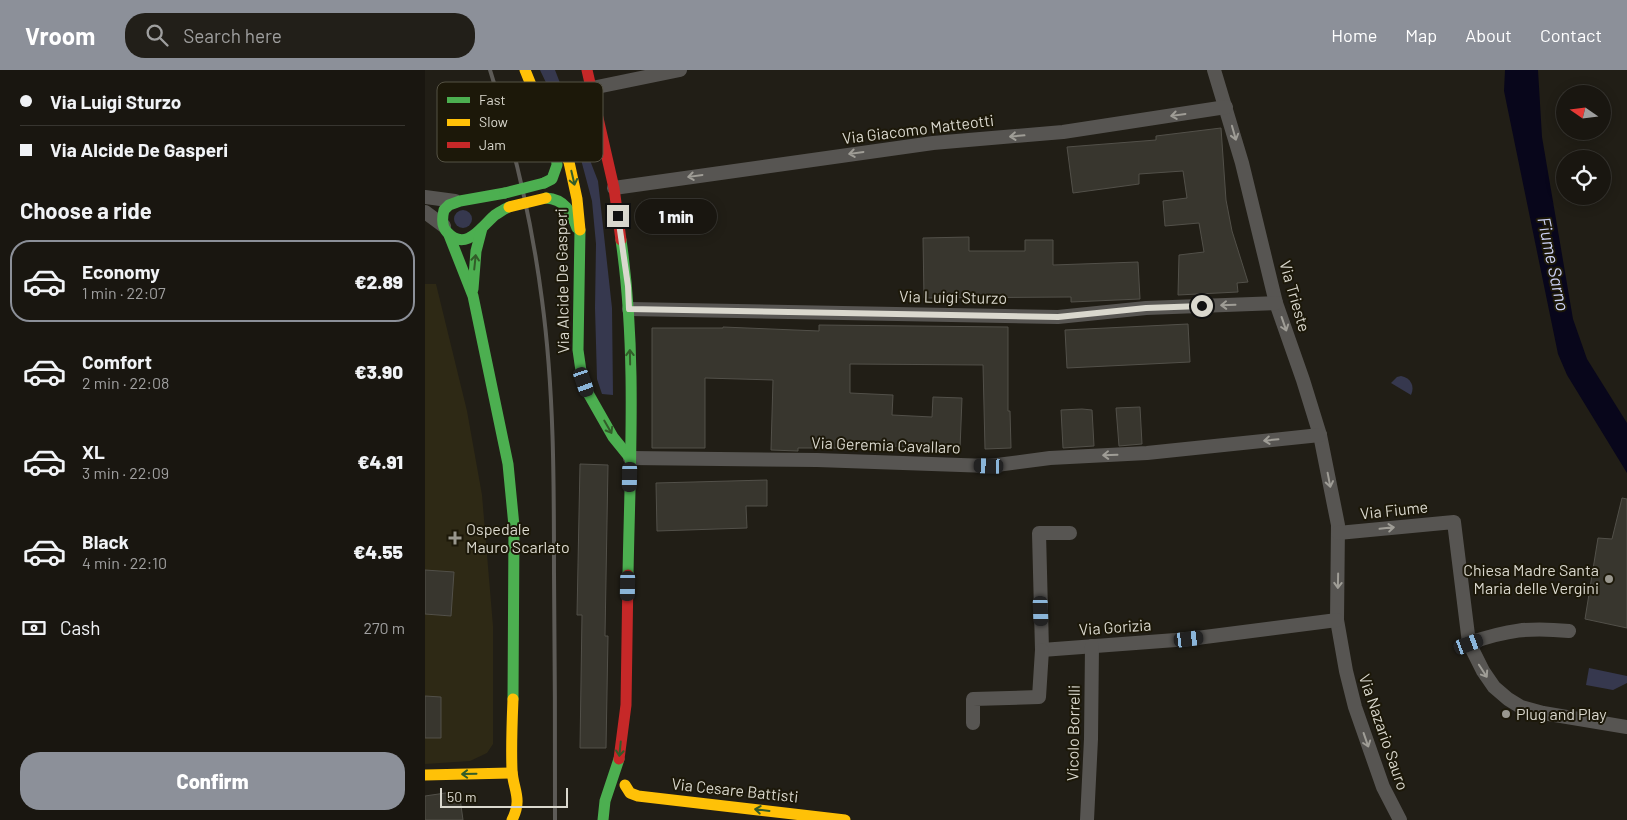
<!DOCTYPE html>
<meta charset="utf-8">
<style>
:root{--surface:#191610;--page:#221f19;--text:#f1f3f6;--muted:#9f9f9f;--line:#373530;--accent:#8c9099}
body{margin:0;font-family:Barlow,sans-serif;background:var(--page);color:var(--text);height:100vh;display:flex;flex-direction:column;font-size:19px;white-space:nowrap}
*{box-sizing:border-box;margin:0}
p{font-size:16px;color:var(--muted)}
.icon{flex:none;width:28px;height:28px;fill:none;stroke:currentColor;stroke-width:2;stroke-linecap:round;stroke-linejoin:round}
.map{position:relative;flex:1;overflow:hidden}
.side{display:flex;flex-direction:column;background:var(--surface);width:425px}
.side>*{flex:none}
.top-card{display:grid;align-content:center;height:110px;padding:0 20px;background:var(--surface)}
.needle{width:32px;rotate:284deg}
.fabs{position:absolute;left:1131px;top:15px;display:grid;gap:10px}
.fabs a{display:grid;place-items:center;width:55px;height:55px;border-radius:50%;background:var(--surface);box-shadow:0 2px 12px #0003,0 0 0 1px var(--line);font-size:25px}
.scale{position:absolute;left:15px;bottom:12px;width:128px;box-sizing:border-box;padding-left:5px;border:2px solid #dad8ce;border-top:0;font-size:14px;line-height:18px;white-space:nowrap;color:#dad8ce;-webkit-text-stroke:4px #1c1809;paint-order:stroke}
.end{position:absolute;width:22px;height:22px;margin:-11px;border:6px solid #dad8ce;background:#111;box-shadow:0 0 0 2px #111}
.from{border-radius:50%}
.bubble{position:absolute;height:35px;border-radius:18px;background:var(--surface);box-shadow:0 2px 12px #0003,0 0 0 1px var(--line);font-size:16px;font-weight:800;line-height:35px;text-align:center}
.car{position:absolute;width:15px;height:30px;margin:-15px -8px;border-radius:6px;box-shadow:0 0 4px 1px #0007;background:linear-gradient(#222 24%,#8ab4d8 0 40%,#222 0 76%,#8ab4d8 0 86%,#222 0)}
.top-card b{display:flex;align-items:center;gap:18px;height:48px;font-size:19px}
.top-card b+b{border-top:1px solid var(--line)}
.top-card i{width:12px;height:12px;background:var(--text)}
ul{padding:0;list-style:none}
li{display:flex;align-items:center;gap:15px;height:82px;margin:0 10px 8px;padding:0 10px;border:2px solid transparent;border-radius:20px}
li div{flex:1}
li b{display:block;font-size:19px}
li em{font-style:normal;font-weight:800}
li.on{border-color:var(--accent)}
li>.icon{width:45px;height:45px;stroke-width:1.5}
h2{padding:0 20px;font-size:22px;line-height:60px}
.pay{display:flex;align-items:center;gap:12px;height:55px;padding:0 20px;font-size:19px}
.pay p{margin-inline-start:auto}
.button{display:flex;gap:10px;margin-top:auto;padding:10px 20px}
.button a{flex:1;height:58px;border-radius:20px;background:var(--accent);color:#fff;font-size:20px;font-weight:800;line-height:58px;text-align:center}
header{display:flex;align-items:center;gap:30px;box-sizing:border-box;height:70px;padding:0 25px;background:var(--accent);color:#fff}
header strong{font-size:24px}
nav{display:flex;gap:28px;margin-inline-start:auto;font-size:18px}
.search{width:350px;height:45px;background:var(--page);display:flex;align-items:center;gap:12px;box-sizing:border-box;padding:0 18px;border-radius:20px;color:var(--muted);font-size:19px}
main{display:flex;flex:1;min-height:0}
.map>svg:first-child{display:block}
.built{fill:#2e2915}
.green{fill:#36384e}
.water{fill:#08061b}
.building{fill:#38362e;stroke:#525049}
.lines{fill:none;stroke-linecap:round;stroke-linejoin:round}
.street{stroke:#575552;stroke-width:14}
.fast{stroke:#4caf50;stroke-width:11}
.slow{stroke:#ffc107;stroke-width:11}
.jam{stroke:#c62828;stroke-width:11}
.rail{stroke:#5d5b57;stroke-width:4}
.fast-bridge{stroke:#4caf50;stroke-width:11}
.slow-bridge{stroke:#ffc107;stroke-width:11}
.oneway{stroke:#9f9d96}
.oneway2{stroke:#325c29}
.route{stroke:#dad8ce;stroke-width:6}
.poi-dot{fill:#99978e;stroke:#1c1809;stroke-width:2}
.labels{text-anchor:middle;stroke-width:4;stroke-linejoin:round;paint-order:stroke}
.street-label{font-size:16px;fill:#dad8ce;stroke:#1c1809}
.poi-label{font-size:16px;fill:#dad8ce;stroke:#1c1809;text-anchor:start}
.water-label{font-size:18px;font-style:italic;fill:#cbd0f5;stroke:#1c1809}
.key{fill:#1c1809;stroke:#555244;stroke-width:1}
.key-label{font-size:14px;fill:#dad8ce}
</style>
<header>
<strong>Vroom</strong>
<div class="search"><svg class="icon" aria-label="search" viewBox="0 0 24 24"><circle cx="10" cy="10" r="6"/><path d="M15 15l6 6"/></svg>Search here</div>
<nav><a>Home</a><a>Map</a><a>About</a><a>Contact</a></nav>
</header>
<main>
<section class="side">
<div class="top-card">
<b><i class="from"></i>Via Luigi Sturzo</b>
<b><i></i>Via Alcide De Gasperi</b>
</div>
<h2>Choose a ride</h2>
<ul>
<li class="on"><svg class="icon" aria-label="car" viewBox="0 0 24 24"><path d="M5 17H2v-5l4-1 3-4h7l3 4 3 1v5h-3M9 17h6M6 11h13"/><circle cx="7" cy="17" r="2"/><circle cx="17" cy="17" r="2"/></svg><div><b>Economy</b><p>1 min · 22:07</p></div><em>€2.89</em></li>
<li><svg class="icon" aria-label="car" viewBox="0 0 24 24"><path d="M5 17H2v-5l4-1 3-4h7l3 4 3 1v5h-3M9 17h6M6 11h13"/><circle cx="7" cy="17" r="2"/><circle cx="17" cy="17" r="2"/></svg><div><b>Comfort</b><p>2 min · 22:08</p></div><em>€3.90</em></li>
<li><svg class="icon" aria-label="car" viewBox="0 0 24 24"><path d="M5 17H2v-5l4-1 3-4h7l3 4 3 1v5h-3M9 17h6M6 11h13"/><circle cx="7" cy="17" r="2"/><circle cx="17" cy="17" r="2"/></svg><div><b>XL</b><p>3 min · 22:09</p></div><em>€4.91</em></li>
<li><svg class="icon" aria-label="car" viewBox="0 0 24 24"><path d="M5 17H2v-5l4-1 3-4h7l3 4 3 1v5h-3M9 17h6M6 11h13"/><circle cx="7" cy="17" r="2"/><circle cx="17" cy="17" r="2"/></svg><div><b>Black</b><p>4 min · 22:10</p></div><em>€4.55</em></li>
</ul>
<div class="pay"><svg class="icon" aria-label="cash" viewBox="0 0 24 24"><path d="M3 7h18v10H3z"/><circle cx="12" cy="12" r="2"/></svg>Cash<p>270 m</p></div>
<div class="button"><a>Confirm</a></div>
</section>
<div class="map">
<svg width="1202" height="750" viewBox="0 0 1202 750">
<rect width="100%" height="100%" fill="#211e16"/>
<polygon class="built" points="0,214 11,214 42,341 57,425 68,556 68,674 62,683 45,691 0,694"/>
<g class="green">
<polygon points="115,0 130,0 173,111 187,238 188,325 177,324 172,309 170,238 171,174 167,131 154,82"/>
<circle cx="38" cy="149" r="9"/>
<path d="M976,306C986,308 990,316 986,325L966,313L972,307Z"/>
<polygon points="1164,598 1202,606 1202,613 1188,620 1161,615"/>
</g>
<polygon class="water" points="1080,0 1113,0 1117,67 1148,249 1162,289 1202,353 1202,403 1142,305 1133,284 1079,21"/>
<g class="building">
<polygon points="796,58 801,130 807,161 823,212 812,213 813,222 753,225 754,185 779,182 774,153 740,156 738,131 762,128 758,101 714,104 714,114 648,123 642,77 731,70 731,66"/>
<polygon points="544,167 544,181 600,181 600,170 628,170 628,195 713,192 715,229 646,232 646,227 499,228 498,168"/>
<polygon points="763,254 765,292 642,298 640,260"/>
<polygon points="394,255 583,257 583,341 585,341 586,378 560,379 558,295 425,294 425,323 468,325 467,345 507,347 508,327 537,328 535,379 423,374 423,378 373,378 373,381 346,380 348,310 280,308 280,378 227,378 227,258 298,258 298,257 394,261"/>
<polygon points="715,337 717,374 694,376 691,338"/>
<polygon points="657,339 667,340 669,376 638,378 636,340"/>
<polygon points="155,394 183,395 180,566 183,566 181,678 155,678 157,545 152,545"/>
<polygon points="342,410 342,436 321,436 322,458 232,461 231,413"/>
<polygon points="1197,428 1202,429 1202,558 1160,549 1173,468 1187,469"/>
<polygon points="0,500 29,502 26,546 0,544"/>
<polygon points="0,626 16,627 16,668 0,668"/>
<polygon points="34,721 38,750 0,750 0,726"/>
</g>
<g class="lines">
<g class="street">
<polyline points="789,0 817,93 851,233 878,310 895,365 913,455 912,550 921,601 930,637 958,717 975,750"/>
<polyline points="167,18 255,0"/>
<polyline points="189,118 508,73 638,62 801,37"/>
<polyline points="0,127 30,131"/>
<polyline points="0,142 19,156"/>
<polyline points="204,239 633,247 721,238 851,233"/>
<polyline points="205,388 392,390 564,396 625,388 722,383 895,365"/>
<polyline points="645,463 614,463 617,580 764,569 912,550"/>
<polyline points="913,463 1029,452 1044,573 1058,601 1069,617 1083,629 1096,637 1118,643 1202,657"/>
<path d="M1044,573C1083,560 1103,557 1144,561"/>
<polyline points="548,653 548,629 614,627 617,580"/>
<polyline points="662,750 666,669 667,576"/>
</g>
<g class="fast">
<polyline points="119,113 127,109 132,95 130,67"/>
<path d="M80,123L35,131L24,135L19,140C17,148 16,156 22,162C41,183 57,156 70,145C75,142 79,139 84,137"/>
<path d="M121,128C140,129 146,142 152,158"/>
<polyline points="155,160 153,280 156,301 163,323 188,367 205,388"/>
<polyline points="24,165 48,226 83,394 89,456 88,629"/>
<path d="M196,170C212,280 205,393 203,505"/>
<polyline points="48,219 51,181 57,158"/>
<polyline points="178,750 180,731 194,689"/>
</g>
<g class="slow">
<polyline points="100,0 113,32 144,92 152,129 155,160"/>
<polyline points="0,705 87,703"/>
<polyline points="200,715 205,723 213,726 420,750"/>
<path d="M87,750C98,728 88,720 87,700C86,676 87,653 88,629"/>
</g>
<g class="jam">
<polyline points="162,0 189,118 196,170"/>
<polyline points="194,689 201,635 203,505"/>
</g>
<path class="rail" d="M65,0C89,75 107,152 117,230C129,320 129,411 129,503C130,585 130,668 130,750"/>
<polyline class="fast-bridge" points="80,123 119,113"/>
<polyline class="slow-bridge" points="84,137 121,128"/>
</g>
<defs><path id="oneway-shaft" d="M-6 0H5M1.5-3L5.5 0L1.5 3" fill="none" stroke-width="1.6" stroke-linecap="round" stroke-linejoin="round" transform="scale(1.25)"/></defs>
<g class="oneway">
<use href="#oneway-shaft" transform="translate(753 45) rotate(172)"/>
<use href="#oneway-shaft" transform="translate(809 63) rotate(74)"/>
<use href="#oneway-shaft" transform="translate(592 66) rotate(175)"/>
<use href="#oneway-shaft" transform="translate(431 83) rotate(172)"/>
<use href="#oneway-shaft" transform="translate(270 106) rotate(172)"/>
<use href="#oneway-shaft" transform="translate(803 235) rotate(178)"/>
<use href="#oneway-shaft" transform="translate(859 254) rotate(71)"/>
<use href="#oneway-shaft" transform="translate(846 370) rotate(174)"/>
<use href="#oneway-shaft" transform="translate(685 385) rotate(178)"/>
<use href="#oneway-shaft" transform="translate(904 410) rotate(79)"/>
<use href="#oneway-shaft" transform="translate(962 458) rotate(-6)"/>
<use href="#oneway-shaft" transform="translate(913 511) rotate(91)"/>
<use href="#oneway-shaft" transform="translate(1058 601) rotate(57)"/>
<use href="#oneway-shaft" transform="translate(941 670) rotate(71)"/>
</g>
<g class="oneway2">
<use href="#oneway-shaft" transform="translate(148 108) rotate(77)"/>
<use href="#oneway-shaft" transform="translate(50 192) rotate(-84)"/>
<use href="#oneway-shaft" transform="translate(205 287) rotate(-91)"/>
<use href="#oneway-shaft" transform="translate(183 357) rotate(60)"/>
<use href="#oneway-shaft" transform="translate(195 679) rotate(96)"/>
<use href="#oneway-shaft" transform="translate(44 704) rotate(179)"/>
<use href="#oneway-shaft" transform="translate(337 740) rotate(-173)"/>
</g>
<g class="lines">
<polyline class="route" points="193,146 203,216 204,239 633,247 721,238 777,236"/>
</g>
<g class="poi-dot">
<path d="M27.5 460.5h5v5h5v5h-5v5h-5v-5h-5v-5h5z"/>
<circle cx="1184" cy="509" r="5"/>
<circle cx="1081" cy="644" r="5"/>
</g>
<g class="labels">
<g class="street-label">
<text transform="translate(493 59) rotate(-7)" y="6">Via Giacomo Matteotti</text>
<text transform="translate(137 211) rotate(-91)" y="6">Via Alcide De Gasperi</text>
<text transform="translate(870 226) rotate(74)" y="6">Via Trieste</text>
<text transform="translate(528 227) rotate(1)" y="6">Via Luigi Sturzo</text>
<text transform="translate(461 375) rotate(2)" y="6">Via Geremia Cavallaro</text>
<text transform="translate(969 440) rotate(-6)" y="6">Via Fiume</text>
<text transform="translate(690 557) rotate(-4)" y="6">Via Gorizia</text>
<text transform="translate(959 662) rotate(71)" y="6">Via Nazario Sauro</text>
<text transform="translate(648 663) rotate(-89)" y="6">Vicolo Borrelli</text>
<text transform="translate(310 720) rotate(6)" y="6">Via Cesare Battisti</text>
</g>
<g class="poi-label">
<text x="41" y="465">Ospedale<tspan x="41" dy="18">Mauro Scarlato</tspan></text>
<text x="1174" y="506" text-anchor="end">Chiesa Madre Santa<tspan x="1174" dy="18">Maria delle Vergini</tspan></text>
<text x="1091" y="650">Plug and Play</text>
</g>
<g class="water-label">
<text transform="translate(1128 194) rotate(78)" y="6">Fiume Sarno</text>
</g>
</g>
<rect x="12" y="12" width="166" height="80" rx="8" class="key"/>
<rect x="22" y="27" width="23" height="6" fill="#4caf50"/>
<rect x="22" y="49" width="23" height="7" fill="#ffc107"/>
<rect x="22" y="72" width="23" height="6" fill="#c62828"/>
<g class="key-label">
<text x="54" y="35">Fast</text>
<text x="54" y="57">Slow</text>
<text x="54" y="80">Jam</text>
</g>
</svg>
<div class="fabs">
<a><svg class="needle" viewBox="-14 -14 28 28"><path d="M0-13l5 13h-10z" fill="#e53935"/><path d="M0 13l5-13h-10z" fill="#9f9f9f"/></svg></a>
<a><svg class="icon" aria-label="locate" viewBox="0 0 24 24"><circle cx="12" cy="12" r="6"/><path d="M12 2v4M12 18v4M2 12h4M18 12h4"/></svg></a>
</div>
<div class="scale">50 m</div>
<i class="end from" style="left:777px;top:236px"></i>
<i class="end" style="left:193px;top:146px"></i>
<div class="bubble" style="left:210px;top:129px;width:82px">1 min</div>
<i class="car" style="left:159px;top:312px;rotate:161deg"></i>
<i class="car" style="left:564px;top:396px;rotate:272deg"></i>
<i class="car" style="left:205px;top:407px;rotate:181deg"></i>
<i class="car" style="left:203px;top:516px;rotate:181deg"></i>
<i class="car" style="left:616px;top:541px;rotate:178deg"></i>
<i class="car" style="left:764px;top:569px;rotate:83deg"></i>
<i class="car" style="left:1044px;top:574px;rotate:70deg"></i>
</div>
</main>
